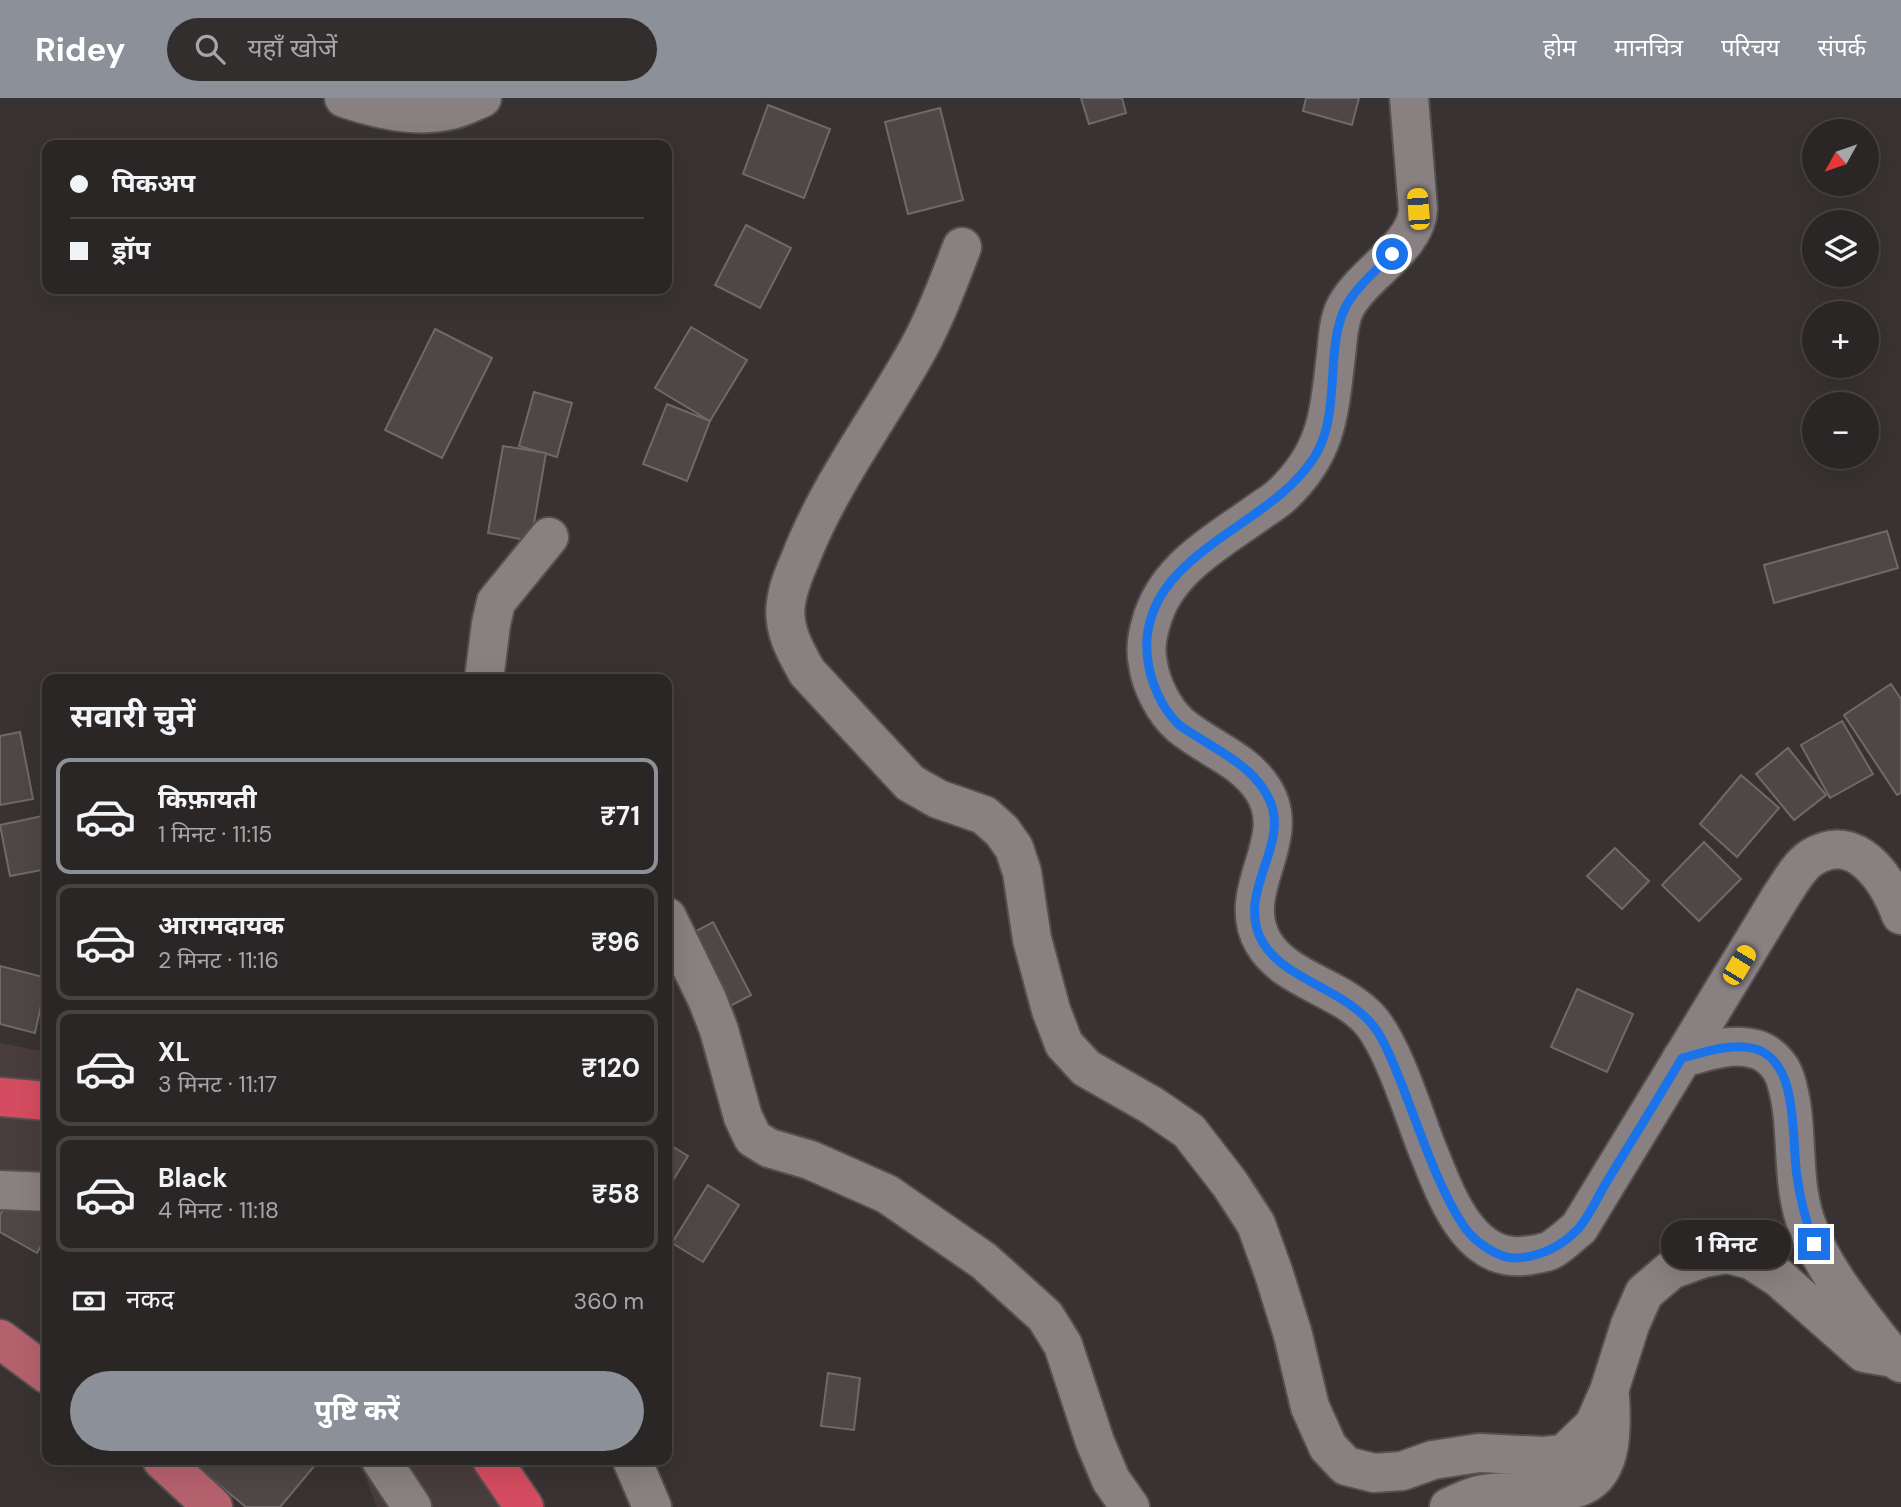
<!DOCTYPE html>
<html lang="hi">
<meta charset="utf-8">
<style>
:root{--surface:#2b2626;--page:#332e2e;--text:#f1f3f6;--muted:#a6a5a7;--line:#474343;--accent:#8c9099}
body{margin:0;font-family:"DM Sans","Noto Sans Devanagari",sans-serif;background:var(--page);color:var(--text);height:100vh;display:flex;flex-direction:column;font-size:26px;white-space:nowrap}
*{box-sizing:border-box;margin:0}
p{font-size:23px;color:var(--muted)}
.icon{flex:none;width:38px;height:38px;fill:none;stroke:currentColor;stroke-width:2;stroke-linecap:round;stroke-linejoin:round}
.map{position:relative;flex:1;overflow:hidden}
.panel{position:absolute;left:42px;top:576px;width:630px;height:791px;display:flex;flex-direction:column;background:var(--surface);border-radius:14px;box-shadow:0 7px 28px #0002,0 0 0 2px var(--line)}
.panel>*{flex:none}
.hud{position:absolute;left:42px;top:42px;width:630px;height:154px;border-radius:14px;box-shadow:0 7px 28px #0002,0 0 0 2px var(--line);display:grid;align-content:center;height:154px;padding:0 28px;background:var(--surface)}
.needle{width:46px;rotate:230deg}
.fabs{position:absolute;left:1802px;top:21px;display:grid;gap:14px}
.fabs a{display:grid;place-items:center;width:77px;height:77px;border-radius:50%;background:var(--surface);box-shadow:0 7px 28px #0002,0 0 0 2px var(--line);font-size:35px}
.end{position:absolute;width:32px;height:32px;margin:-16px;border:9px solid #1a73e8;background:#fff;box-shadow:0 0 0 4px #fff}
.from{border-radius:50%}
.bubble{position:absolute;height:49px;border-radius:24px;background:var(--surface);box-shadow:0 7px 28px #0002,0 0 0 2px var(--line);font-size:23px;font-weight:700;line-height:49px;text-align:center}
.car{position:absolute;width:21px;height:42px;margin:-21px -10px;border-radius:9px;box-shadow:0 0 5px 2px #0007;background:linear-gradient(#f5c518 24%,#345 0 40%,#f5c518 0 76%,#345 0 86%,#f5c518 0)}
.hud b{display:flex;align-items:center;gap:24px;height:66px;font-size:26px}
.hud b+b{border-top:2px solid var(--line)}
.hud i{width:18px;height:18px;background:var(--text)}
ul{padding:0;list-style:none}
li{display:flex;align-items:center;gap:21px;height:116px;margin:0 14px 10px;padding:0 14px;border:4px solid var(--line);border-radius:14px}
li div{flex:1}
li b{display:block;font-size:26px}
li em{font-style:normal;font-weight:700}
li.current{border-color:var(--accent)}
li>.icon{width:63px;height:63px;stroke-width:1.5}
h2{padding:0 28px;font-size:32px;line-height:84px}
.pay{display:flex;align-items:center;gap:18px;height:77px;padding:0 28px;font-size:26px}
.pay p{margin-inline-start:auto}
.cta{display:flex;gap:14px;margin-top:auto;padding:14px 28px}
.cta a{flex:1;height:80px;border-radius:42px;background:var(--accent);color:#fff;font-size:28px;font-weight:700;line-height:80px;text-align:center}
header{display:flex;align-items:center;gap:42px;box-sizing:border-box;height:98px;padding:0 35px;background:var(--accent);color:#fff}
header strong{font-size:33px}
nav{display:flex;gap:38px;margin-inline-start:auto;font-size:24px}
.search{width:490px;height:63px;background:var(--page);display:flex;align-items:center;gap:18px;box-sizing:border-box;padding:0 24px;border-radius:38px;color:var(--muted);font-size:26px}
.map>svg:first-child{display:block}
.built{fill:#493c3d}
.building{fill:#4e4647;stroke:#706969;stroke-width:2}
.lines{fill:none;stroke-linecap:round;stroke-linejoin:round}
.minor-casing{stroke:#555050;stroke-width:42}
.major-casing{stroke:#555050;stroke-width:42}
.highway-casing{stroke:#555050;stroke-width:42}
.minor{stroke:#898181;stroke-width:38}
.major{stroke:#b5616d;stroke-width:38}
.highway{stroke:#d34c5f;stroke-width:38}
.route{stroke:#1a73e8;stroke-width:9}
</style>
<header>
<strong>Ridey</strong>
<div class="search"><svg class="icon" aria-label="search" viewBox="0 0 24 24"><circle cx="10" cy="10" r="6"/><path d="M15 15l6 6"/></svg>यहाँ खोजें</div>
<nav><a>होम</a><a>मानचित्र</a><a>परिचय</a><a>संपर्क</a></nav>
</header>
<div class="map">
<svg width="1901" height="1409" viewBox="0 0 1901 1409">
<rect width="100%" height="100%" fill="#393232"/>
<g class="built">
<polygon points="0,945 47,954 47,1118 0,1080"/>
<polygon points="349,1362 519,1362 544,1409 377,1409 363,1373"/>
</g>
<g class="building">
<polygon points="1081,0 1122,0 1126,15 1089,26"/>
<polygon points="1306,0 1359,0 1352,27 1303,13"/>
<polygon points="768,7 830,31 804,100 743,76"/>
<polygon points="940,10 963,102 908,116 885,24"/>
<polygon points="746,127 791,150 760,210 715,187"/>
<polygon points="691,229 747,262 710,323 655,290"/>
<polygon points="435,231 492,260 442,360 385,332"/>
<polygon points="534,294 572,305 557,359 519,348"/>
<polygon points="667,306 710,323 687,383 643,366"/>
<polygon points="503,348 546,355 531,443 488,435"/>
<polygon points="1887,433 1898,470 1774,505 1764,467"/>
<polygon points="1891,586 1901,601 1901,695 1897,697 1844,617"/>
<polygon points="1842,623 1873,676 1830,700 1801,647"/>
<polygon points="20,634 33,701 0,707 0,638"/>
<polygon points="1788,650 1826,697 1794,722 1756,676"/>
<polygon points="1741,677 1779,710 1737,759 1700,726"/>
<polygon points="47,717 47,771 10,778 0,727"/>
<polygon points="1704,744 1741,781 1699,823 1662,787"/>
<polygon points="1615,750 1649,783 1622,811 1587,778"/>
<polygon points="713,824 751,897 721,913 683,840"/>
<polygon points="0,868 47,880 35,935 0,926"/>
<polygon points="1577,891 1633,916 1607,974 1551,949"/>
<polygon points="667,1045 688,1058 667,1092"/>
<polygon points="708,1087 739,1107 703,1164 672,1145"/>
<polygon points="13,1093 47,1112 47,1137 37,1155 0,1134 0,1117"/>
<polygon points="828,1275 860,1280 854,1332 821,1328"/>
<polygon points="189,1362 313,1362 317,1365 280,1409 246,1409"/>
</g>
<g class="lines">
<defs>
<g id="minor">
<path d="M344,0C376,11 417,21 451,12C462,10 472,4 482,0"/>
<path d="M1409,0L1418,111C1417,149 1362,176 1345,210C1338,224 1338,241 1336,257C1329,315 1328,353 1283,396C1276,403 1267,408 1260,413C1217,444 1165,471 1151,525C1147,538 1145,553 1148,566C1151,587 1164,613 1180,627C1207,650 1242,660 1262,690C1297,741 1233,791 1263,844C1285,882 1340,889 1369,921C1392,946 1413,1014 1426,1048C1445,1094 1468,1169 1531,1157C1538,1156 1545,1155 1551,1152C1561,1146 1570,1137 1579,1130L1781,798C1790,785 1798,769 1811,760C1856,731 1888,782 1901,817"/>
<path d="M962,149C949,183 936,218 918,251C879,321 830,385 801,459C795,473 788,489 786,505C782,530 795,553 807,574L910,685L938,701L984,717L1002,733L1014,750L1022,774L1032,841L1051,912L1064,946L1086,970L1151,1007L1189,1033L1230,1086L1256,1126L1274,1176L1293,1237L1310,1309L1328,1349L1346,1368L1374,1375L1402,1373L1433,1362L1479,1355L1544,1358L1564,1356L1594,1327L1609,1293L1630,1227L1644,1195L1671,1172L1704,1160L1727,1156L1751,1162L1779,1180L1864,1255L1894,1260"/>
<polyline points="484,581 491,526 496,504 549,439"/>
<polyline points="667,819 707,901 719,932 743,1019 753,1040 769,1050 810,1062 887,1096 984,1163 1045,1218 1063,1247 1095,1344 1111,1382 1130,1409"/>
<path d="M1682,960C1705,954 1731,944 1755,951C1768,954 1781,967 1785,980C1800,1025 1790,1076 1805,1122C1822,1173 1862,1218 1894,1260L1901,1265"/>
<polyline points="0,1092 47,1094"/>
<polyline points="381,1362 412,1409"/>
<polyline points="632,1362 652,1409"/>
<path d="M1449,1409C1462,1403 1476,1396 1491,1395C1517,1392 1547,1398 1573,1391C1614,1381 1612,1332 1610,1299"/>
</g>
<g id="major">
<polyline points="0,1241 47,1276"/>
<polyline points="162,1362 213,1409"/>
</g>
<g id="highway">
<polyline points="0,999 47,1003"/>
<polyline points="492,1362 524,1409"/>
</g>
</defs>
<use href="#minor" class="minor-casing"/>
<use href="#major" class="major-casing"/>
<use href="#highway" class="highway-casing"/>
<use href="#minor" class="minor"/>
<use href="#major" class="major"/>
<use href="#highway" class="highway"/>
</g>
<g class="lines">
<path class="route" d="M1392,156C1376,173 1357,188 1346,208C1324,250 1342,314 1315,358C1272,428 1155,451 1147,540C1145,570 1156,603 1177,625C1182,630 1190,634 1196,638C1224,656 1256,671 1270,703C1290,749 1234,796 1263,845C1287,884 1349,891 1377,933C1387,948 1393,965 1400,982C1418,1027 1438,1091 1465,1130C1475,1144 1499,1161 1516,1160C1540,1159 1562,1148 1578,1131C1589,1119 1597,1100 1606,1085C1631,1044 1657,1002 1682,960C1705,954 1733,944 1756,951C1800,965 1791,1042 1797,1078C1800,1102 1806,1123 1814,1146"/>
</g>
</svg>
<div class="fabs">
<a><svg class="needle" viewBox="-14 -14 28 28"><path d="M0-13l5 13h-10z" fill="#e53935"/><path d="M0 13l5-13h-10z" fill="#a6a5a7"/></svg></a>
<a><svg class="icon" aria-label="layers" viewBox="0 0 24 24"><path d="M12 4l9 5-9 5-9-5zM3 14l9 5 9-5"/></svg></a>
<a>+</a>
<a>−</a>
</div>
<i class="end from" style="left:1392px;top:156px"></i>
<i class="end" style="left:1814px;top:1146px"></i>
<div class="bubble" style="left:1661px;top:1122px;width:130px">1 मिनट</div>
<i class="car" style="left:1418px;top:111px;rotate:356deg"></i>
<i class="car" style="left:1739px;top:867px;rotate:31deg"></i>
<div class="hud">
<b><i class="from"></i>पिकअप</b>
<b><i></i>ड्रॉप</b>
</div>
<section class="panel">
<h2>सवारी चुनें</h2>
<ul>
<li class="current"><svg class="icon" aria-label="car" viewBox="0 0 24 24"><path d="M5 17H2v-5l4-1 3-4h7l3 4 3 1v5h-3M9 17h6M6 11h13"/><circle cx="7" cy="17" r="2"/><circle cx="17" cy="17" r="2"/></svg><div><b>किफ़ायती</b><p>1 मिनट · 11:15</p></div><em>₹71</em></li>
<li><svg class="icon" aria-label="car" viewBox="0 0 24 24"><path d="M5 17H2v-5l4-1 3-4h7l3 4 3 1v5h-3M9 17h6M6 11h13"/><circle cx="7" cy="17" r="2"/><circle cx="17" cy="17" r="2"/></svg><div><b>आरामदायक</b><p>2 मिनट · 11:16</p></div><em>₹96</em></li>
<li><svg class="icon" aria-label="car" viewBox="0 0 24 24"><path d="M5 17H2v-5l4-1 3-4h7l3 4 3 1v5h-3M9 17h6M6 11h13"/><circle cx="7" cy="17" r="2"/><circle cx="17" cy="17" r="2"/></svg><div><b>XL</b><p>3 मिनट · 11:17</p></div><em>₹120</em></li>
<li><svg class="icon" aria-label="car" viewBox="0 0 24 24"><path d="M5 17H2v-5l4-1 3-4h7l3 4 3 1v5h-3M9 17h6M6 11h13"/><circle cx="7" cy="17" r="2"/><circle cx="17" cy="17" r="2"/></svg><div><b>Black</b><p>4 मिनट · 11:18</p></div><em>₹58</em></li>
</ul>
<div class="pay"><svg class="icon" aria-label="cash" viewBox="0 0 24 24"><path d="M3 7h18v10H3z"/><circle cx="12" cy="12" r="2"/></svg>नकद<p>360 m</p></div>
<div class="cta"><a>पुष्टि करें</a></div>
</section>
</div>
